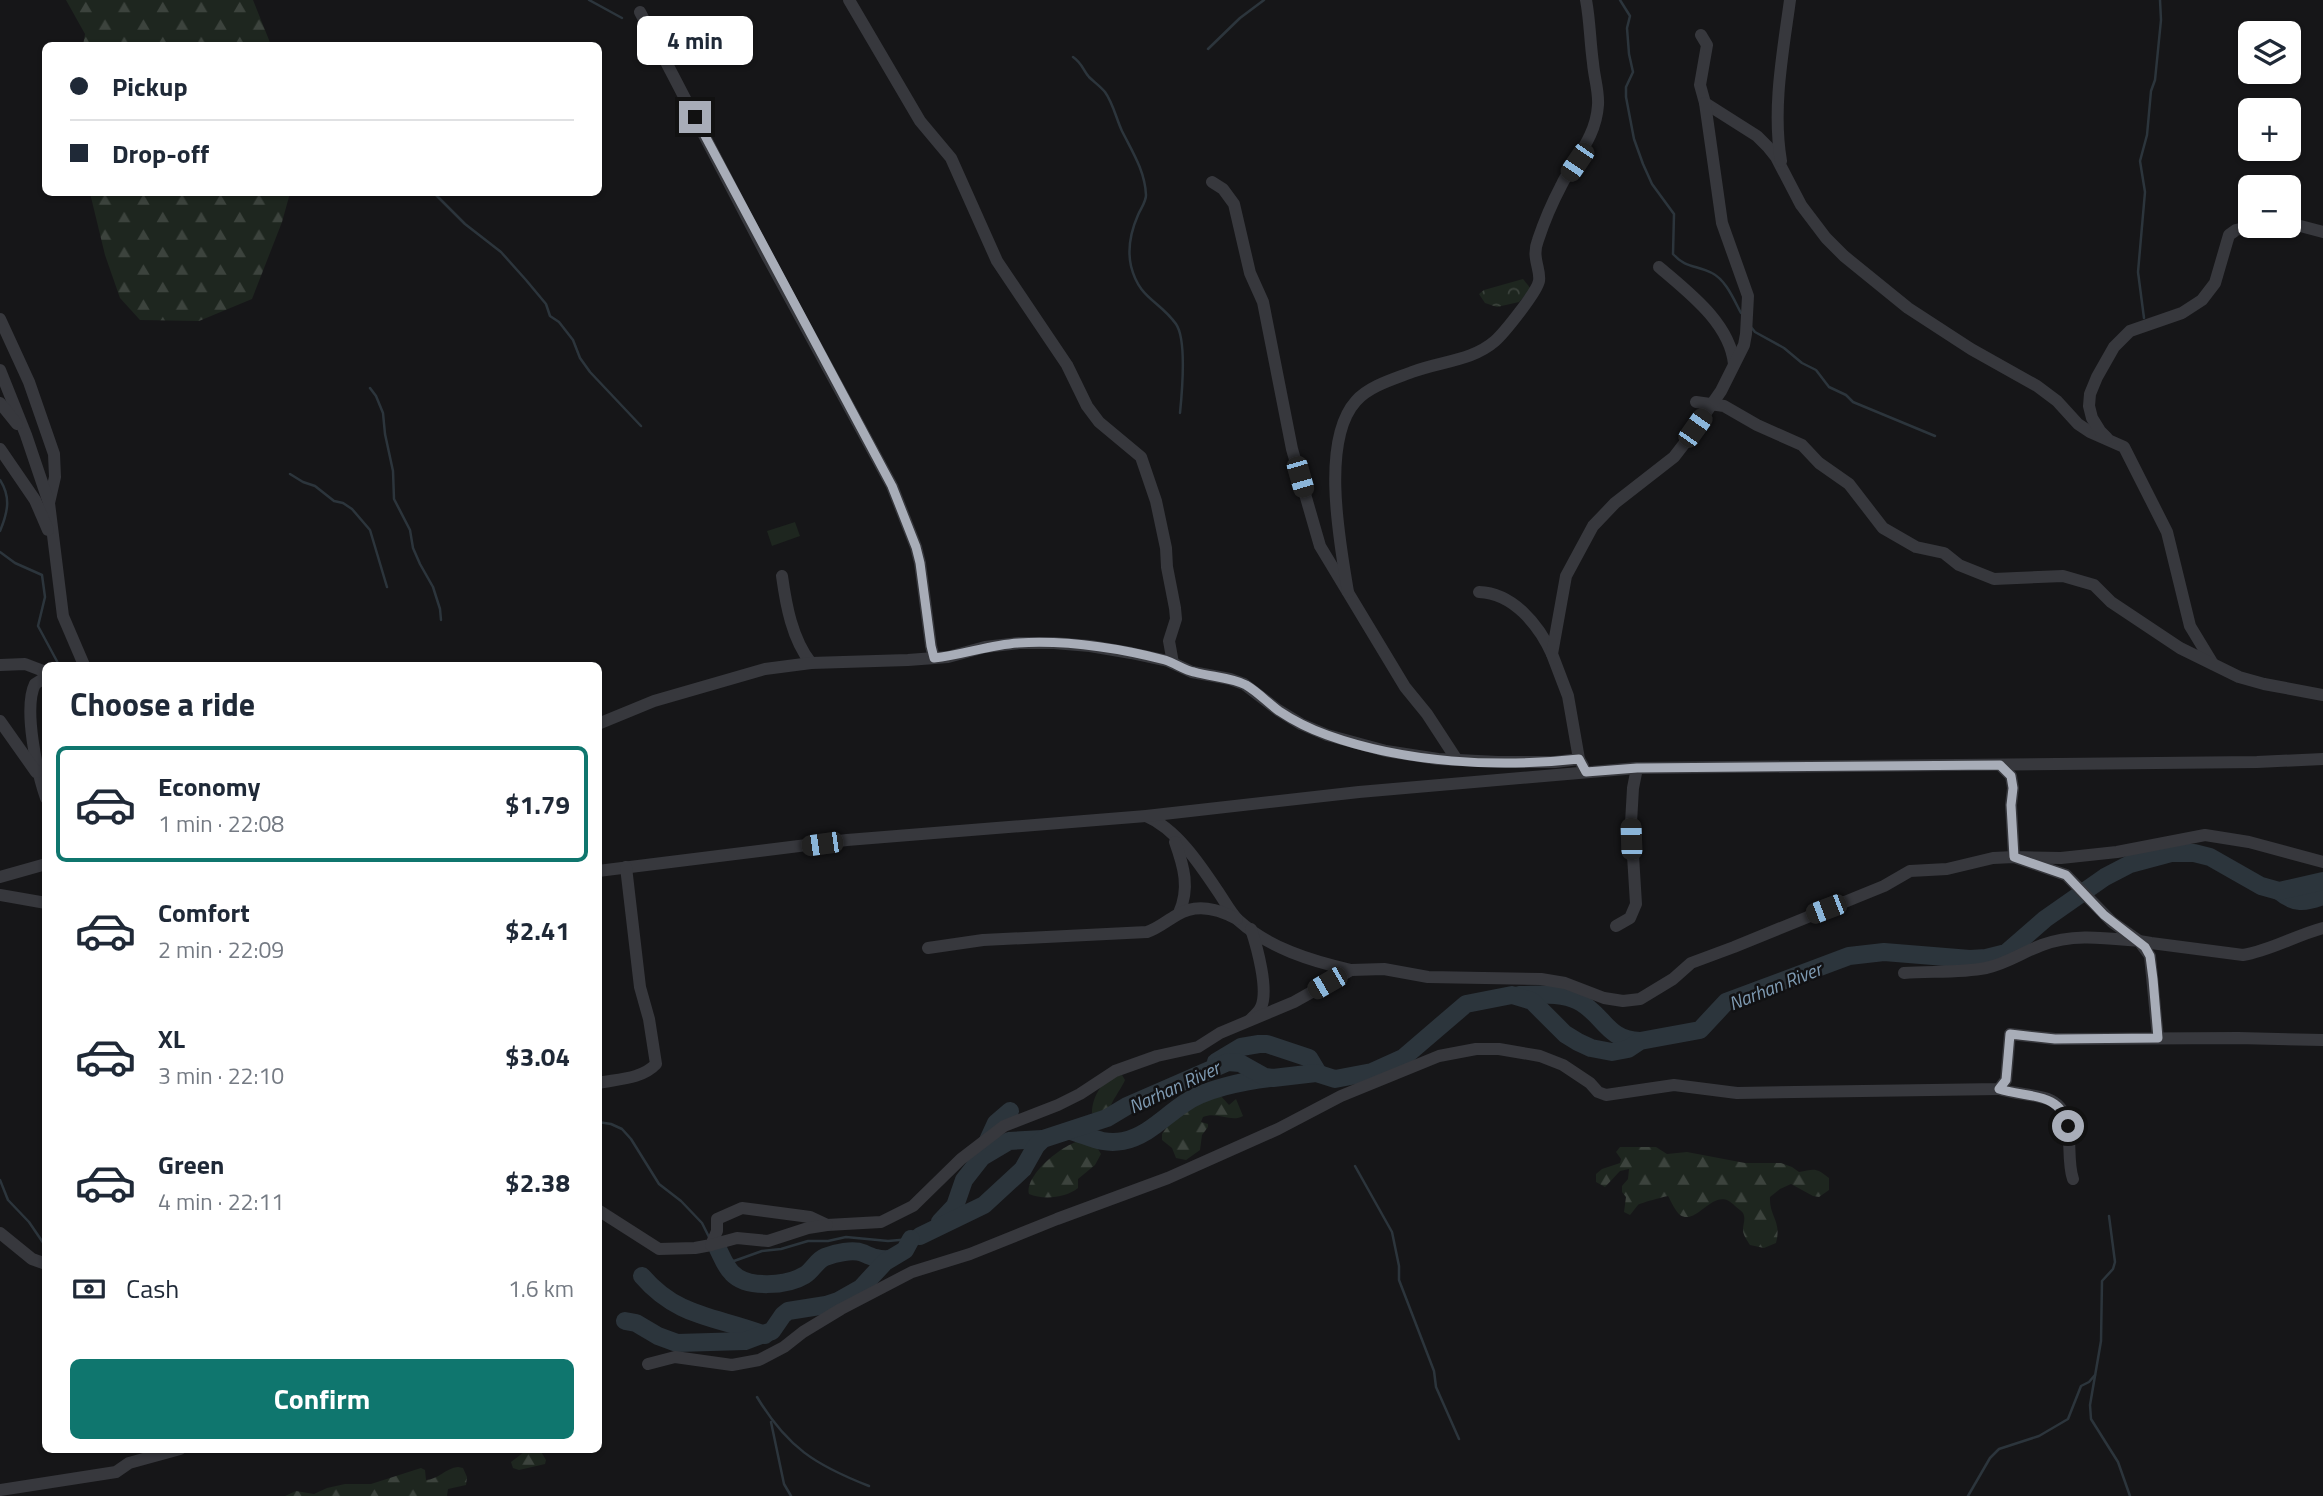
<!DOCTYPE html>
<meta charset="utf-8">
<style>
:root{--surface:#fff;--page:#f2f2f3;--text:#1f2937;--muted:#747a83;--line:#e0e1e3;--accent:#0f766e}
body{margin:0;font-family:"Titillium Web",sans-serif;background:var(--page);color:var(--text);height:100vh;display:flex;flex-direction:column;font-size:26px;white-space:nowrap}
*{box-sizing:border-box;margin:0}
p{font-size:23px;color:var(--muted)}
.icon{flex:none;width:38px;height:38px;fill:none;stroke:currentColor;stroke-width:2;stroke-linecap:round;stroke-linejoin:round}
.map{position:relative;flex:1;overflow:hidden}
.panel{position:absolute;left:42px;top:662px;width:560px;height:791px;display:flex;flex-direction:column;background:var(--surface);border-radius:10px;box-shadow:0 2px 5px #0004}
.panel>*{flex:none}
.guide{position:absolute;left:42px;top:42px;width:560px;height:154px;border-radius:10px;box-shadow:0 2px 5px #0004;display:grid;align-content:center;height:154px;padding:0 28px;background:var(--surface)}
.tools{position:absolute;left:2238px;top:21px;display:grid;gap:14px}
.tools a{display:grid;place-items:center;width:63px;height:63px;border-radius:10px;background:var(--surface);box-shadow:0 2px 5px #0004;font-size:35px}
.end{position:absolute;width:32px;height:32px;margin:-16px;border:9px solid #a8adb8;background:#111;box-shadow:0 0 0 4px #111}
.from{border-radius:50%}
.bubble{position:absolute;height:49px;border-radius:10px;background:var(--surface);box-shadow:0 2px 5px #0004;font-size:23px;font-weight:700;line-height:49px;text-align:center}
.car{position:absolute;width:21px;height:42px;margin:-21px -10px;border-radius:9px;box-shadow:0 0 5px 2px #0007;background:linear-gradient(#222 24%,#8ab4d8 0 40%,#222 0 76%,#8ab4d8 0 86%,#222 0)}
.guide b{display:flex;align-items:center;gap:24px;height:66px;font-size:26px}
.guide b+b{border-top:2px solid var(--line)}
.guide i{width:18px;height:18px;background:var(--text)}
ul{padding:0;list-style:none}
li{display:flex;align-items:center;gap:21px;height:116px;margin:0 14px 10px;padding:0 14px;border:4px solid transparent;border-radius:10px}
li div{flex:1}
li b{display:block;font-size:26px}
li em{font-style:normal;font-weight:700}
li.current{border-color:var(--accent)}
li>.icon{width:63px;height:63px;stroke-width:1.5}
h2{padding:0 28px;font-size:32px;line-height:84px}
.pay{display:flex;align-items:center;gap:18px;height:77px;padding:0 28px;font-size:26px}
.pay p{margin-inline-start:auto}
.button{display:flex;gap:14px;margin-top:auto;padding:14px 28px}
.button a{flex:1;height:80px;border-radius:10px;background:var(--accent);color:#fff;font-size:28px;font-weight:700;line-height:80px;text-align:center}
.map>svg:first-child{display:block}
.forest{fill:url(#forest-firs)}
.park{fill:url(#park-crowns)}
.pitch{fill:#1e261f}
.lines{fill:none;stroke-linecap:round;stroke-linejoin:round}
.stream{stroke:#2c353c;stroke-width:2.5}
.river{stroke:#2c353c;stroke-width:18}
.minor{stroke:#37383d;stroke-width:12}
.route{stroke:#a8adb8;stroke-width:9}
.labels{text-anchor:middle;stroke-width:5;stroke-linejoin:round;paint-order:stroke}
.water-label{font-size:19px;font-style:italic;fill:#7f9bb3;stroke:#111113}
</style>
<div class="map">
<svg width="2323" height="1496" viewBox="0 0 2323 1496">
<defs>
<pattern id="forest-firs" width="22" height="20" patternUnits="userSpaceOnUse" patternTransform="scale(1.75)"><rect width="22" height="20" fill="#1e261f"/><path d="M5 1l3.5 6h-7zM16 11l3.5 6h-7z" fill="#3c433d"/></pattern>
<pattern id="park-crowns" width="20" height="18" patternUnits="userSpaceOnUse" patternTransform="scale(1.75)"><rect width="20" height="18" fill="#1e261f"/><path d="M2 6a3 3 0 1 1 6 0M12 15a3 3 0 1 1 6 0" fill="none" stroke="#3c433d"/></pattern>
</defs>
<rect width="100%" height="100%" fill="#161618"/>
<g class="forest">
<polygon points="66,0 253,0 271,45 83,45 85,34"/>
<polygon points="90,193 90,192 290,193 282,222 252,299 199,321 140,320 120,298 105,255"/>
<path d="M1122,1075L1125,1080C1122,1087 1119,1090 1116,1096C1108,1107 1114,1110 1096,1116L1092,1113C1092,1096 1104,1076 1122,1075Z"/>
<path d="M1215,1093L1219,1094L1229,1105L1236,1099L1243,1116C1231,1123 1217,1111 1203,1117L1201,1122L1208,1124V1127L1202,1135L1200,1150L1186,1160L1176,1158L1172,1148L1162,1140V1134C1176,1114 1191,1101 1215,1093Z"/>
<path d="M1083,1140L1098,1149L1101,1154L1095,1165L1078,1179V1188C1066,1198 1043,1200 1029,1194C1025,1174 1064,1143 1083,1140Z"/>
<path d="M1620,1147H1656L1667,1154L1687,1152L1745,1163H1781L1792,1167L1799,1172C1814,1169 1816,1167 1829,1178V1190L1819,1197L1813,1196L1791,1184L1780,1189L1770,1197C1769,1217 1782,1220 1776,1243L1764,1248L1750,1245C1747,1240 1743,1235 1743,1230C1743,1224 1746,1219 1743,1213C1741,1210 1737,1208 1735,1206C1714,1183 1698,1227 1680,1215C1675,1211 1671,1201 1668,1196C1663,1197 1640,1203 1638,1205C1635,1208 1633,1212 1630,1215L1624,1212L1626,1197L1622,1192V1186L1628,1179L1629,1169L1620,1171L1605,1187L1596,1182V1174L1602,1169L1620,1163L1621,1159L1616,1152Z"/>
<polygon points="528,1449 540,1450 546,1460 545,1464 519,1470 513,1468 511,1462"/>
<path d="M458,1467L463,1468L467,1477L466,1485L448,1489L447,1496H285L296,1491L314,1494L327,1488L345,1484H371L421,1468L425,1470L426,1480C437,1480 446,1468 458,1467Z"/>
</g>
<polygon class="park" points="1523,279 1531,289 1519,302 1497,307 1485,303 1479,294 1484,290"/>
<polygon class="pitch" points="795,522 800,536 772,546 767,531"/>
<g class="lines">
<g class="stream">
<polyline points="589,0 622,18"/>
<path d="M1620,0L1630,16L1627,28L1629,54L1633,72L1626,87V97L1634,139L1643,164L1652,184L1674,214L1673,254C1685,268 1697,265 1712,273C1726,280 1734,300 1741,313"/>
<polyline points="1208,49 1240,18 1264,0"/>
<path d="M1073,57C1082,63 1083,70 1089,77C1094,82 1100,86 1105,92C1113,103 1116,118 1122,131C1132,151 1145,171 1146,195C1146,202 1141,208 1138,215C1131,231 1127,248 1131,266C1139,299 1159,300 1176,324C1187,340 1182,393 1180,413"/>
<polyline points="433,192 465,224 501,252 526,280 546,304 550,316 559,322 573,340 580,358 590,372 641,426"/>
<polyline points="2144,318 2138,272 2145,192 2140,161 2147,135 2151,91 2155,80 2161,20 2160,0"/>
<polyline points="1751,327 1755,332 1784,348 1802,363 1816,370 1829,387 1846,395 1853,402 1935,436"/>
<polyline points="370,388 376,396 383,413 385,434 393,471 394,499 410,530 413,548 420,564 433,587 440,609 441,620"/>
<polyline points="290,474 303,482 315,486 334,501 343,503 352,509 370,530 387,587"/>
<path d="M0,480C11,497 8,512 0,531"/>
<polyline points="0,552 15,563 42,575 45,597 38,626 59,665"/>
<polyline points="598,1122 611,1124 622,1129 631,1139 659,1184 681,1201 702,1223 709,1237"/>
<polyline points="1355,1166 1392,1232 1399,1266 1399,1280 1434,1371 1436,1387 1459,1439"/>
<polyline points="0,1180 8,1200 29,1222 46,1247"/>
<polyline points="2109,1216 2115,1262 2113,1269 2102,1281 2101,1341 2090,1405 2091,1419 2118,1462 2130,1496"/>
<polyline points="718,1248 725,1258 734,1261 762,1251 781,1249 808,1241 828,1241 846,1237 888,1241 911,1239 920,1236"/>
<path d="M757,1397C787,1447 815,1465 869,1486"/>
<polyline points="771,1422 784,1484 791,1496"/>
<polyline points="1968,1496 1990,1458 1999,1449 2039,1436 2068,1419 2081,1386 2089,1382 2095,1375"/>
</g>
<g class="river">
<path d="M2279,891C2294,904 2305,903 2323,896"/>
<path d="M1519,995C1537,995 1562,992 1578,1001C1604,1014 1606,1040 1640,1041"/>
<polyline points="1216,1062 1241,1047 1259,1044 1267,1044 1309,1058 1318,1073"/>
<path d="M1071,1131C1089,1136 1102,1145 1123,1141C1147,1136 1163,1118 1182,1105C1203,1089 1244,1081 1270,1078"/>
<polyline points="985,1147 996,1123 1010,1111"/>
<polyline points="940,1222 955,1206 964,1180 982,1157 1009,1141 1043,1139"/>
<polyline points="920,1236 984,1205 1023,1169 1036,1146 1043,1139 1107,1118 1127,1106 1228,1062 1240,1063 1265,1077 1273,1078 1316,1073 1335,1079 1372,1072 1403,1058 1466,1004 1512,995 1532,1001 1565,1034 1578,1042 1591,1048 1612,1052 1628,1049 1640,1041 1700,1030 1726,1002 1849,956 1884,952 1970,959 1986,958 2006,953 2045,919 2105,877 2130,864 2171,853 2194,853 2210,857 2261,886 2279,891 2323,881"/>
<path d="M718,1249C722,1257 725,1266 732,1273C747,1289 787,1286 805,1275C812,1271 817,1260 825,1257C835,1253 853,1249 863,1253C872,1257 878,1260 889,1259"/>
<path d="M642,1276C678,1318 716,1316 765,1335"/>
<polyline points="625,1321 636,1323 658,1336 677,1343 745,1341 772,1331 783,1315 788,1311 826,1305 838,1301 861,1288 885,1262 905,1250 911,1239"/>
</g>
<g class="minor">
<polyline points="849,0 920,121 951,158 997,261 1067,365 1087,406 1099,422 1141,457 1156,501 1166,548 1167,567 1175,608 1176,619 1169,641 1173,663"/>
<polyline points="640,12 767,256 892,486 916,547 920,563 931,646 934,658"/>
<polyline points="1701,35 1707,45 1700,85 1705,103 1757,136 1768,147 1776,157 1801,205 1826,238 1844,256 1908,308 1971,349 2037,386 2057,401 2078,424 2090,432 2124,447 2167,532 2190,626 2213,664"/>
<path d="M1781,161C1772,108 1783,52 1790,0"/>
<polyline points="1212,182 1223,189 1234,204 1250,273 1263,302 1292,449 1320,546 1405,687 1427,714 1457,760"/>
<polyline points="2289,223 2323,232"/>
<path d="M1659,267C1688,292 1730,323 1734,364"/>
<polyline points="0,319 29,382 54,454 55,477 49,503"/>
<polyline points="0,370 26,435 49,503 63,616 84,665"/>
<polyline points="1696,402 1724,406 1757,425 1802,445 1819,463 1849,484 1883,528 1916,547 1944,553 1959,565 1994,579 2063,576 2094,585 2111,602 2180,648 2239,677 2264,684 2323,695"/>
<polyline points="0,403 17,424"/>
<polyline points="2107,438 2100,431 2092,418 2089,406 2090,394 2097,377 2114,347 2130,331 2182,313 2202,300 2215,283 2229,235 2236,230 2252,226"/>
<polyline points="0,449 35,500 48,530"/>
<path d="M782,576C786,605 792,639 811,663"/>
<path d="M1348,592C1340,543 1320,441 1356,401C1369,386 1394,379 1412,372C1441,361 1472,361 1495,341C1504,333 1537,292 1539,281C1541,269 1531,258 1538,240C1544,222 1552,203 1561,186C1574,159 1596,138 1598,105C1599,91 1594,77 1593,63C1590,42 1590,21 1586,0"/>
<path d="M1479,592C1513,593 1539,625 1552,654"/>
<polyline points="0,665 25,664 46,672"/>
<path d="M46,677L35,684C23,708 37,772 46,798"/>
<polyline points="0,721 36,772"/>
<polyline points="598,724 654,701 765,669 811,663 908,660 948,657 985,647 1019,643 1054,643 1090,646 1131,653 1168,661 1192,672 1230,679 1244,684 1278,710 1301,724 1327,735 1386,751 1438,759 1498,762 1555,762 1579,759"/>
<polyline points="2000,765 2011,776 2013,788 2011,805 2014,857 2061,858 2117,852 2205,835 2249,842 2323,862"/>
<polyline points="1583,766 1579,759 1568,696 1552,654 1566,576 1593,526 1615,503 1674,457 1684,444 1721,391 1744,345 1746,334 1748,296 1722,223 1705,103"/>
<path d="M1146,816C1177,829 1201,866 1219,893C1225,902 1231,913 1238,920C1269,948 1311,961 1351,970"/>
<path d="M1175,842C1184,867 1190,888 1179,913"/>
<polyline points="598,871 847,840 1146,816 1359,792 1637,768 2257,762 2323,759"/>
<polyline points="0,877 46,864"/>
<polyline points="0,895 46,903"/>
<polyline points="1616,926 1630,918 1636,904 1631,823 1633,788 1637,768"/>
<path d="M928,948L983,940L1147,932C1159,928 1166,921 1177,915C1196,903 1219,909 1237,919"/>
<path d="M1904,973C1931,971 1960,973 1986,968C2006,964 2023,952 2042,945C2073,933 2106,938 2139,941L2150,956L2158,1038"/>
<path d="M1250,1020C1253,1017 1259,1012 1261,1007C1269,990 1257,947 1251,929"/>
<path d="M598,1083C618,1079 642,1079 656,1064L649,1019L640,987L626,867"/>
<path d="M1999,1089C2015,1094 2032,1094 2048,1099C2079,1111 2064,1154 2073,1179"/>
<path d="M598,1210L659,1249L695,1248L711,1245L717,1231V1219L742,1208L810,1217L827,1225L881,1222L913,1206L961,1159L1004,1126L1058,1105L1080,1094L1115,1071L1157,1056L1198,1047L1220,1033L1294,1002L1351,970L1384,969L1428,977L1541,979L1565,983L1604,998L1623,1001L1640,999L1673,979L1691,963L1734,947L1884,886L1910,871L1947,869L1993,858L2014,857L2066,875L2112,922L2139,941L2151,943L2243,955C2270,951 2296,935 2323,928"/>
<polyline points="0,1233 32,1259 46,1264"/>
<polyline points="711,1245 737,1238 768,1241 808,1228 827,1225"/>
<polyline points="648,1364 675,1357 732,1365 759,1360 784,1347 803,1332 841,1309 912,1272 970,1254 1057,1219 1168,1178 1278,1129 1341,1096 1439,1056 1476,1049 1499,1049 1540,1056 1563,1065 1590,1083 1598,1092 1606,1095 1674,1085 1737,1093 1999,1089 2006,1080 2010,1034 2055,1039 2238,1038 2323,1040"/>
<polyline points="0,1490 116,1472 129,1463 180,1449"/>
</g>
</g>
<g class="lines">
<path class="route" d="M695,117L892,486L916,547L920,563L931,646L934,658C963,655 989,645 1018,643C1066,640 1118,648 1165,660C1175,663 1184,670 1194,672C1211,677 1230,677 1246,685C1258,692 1268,703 1279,711C1294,721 1310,729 1327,735C1405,763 1497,768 1579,759L1586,772L1637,768L2000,765L2011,776L2013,788L2011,805L2014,857L2066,875L2104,915L2145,947L2150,956L2153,979L2158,1038L2055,1039L2010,1034L2006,1080L1999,1089C2026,1098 2061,1091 2068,1126"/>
</g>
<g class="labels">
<g class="water-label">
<text transform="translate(1775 986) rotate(-22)" y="7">Narhan River</text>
<text transform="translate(1174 1087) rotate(-25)" y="7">Narhan River</text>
</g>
</g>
</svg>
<div class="tools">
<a><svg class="icon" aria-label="layers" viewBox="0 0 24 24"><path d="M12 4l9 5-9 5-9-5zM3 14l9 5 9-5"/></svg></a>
<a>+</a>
<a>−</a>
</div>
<i class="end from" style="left:2068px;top:1126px"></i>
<i class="end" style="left:695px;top:117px"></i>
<div class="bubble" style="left:637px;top:16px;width:116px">4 min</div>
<i class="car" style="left:1577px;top:162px;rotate:214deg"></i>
<i class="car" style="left:1695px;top:428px;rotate:35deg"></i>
<i class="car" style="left:1300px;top:477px;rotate:164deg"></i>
<i class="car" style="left:1631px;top:839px;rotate:358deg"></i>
<i class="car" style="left:822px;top:844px;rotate:262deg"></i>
<i class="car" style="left:1826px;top:909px;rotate:249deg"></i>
<i class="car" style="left:1327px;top:983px;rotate:240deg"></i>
<div class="guide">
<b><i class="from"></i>Pickup</b>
<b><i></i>Drop-off</b>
</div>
<section class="panel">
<h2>Choose a ride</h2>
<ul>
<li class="current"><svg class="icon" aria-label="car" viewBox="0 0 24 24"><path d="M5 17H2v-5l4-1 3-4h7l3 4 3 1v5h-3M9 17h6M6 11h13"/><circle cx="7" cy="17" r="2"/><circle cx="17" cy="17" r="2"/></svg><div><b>Economy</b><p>1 min · 22:08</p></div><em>$1.79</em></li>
<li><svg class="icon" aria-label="car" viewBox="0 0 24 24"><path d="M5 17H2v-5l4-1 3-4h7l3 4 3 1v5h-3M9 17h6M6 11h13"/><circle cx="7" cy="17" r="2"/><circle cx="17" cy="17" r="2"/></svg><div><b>Comfort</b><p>2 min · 22:09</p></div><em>$2.41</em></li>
<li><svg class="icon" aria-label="car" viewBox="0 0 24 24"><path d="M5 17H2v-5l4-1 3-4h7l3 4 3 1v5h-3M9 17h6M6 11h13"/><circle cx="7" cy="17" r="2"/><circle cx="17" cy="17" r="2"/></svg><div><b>XL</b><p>3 min · 22:10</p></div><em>$3.04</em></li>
<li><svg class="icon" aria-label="car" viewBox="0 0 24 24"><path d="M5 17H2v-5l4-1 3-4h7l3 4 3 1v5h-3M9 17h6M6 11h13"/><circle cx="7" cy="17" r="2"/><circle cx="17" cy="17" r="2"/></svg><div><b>Green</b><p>4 min · 22:11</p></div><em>$2.38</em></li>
</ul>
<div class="pay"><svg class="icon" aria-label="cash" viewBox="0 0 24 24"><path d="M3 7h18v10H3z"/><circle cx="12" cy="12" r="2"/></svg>Cash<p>1.6 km</p></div>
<div class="button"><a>Confirm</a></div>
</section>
</div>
